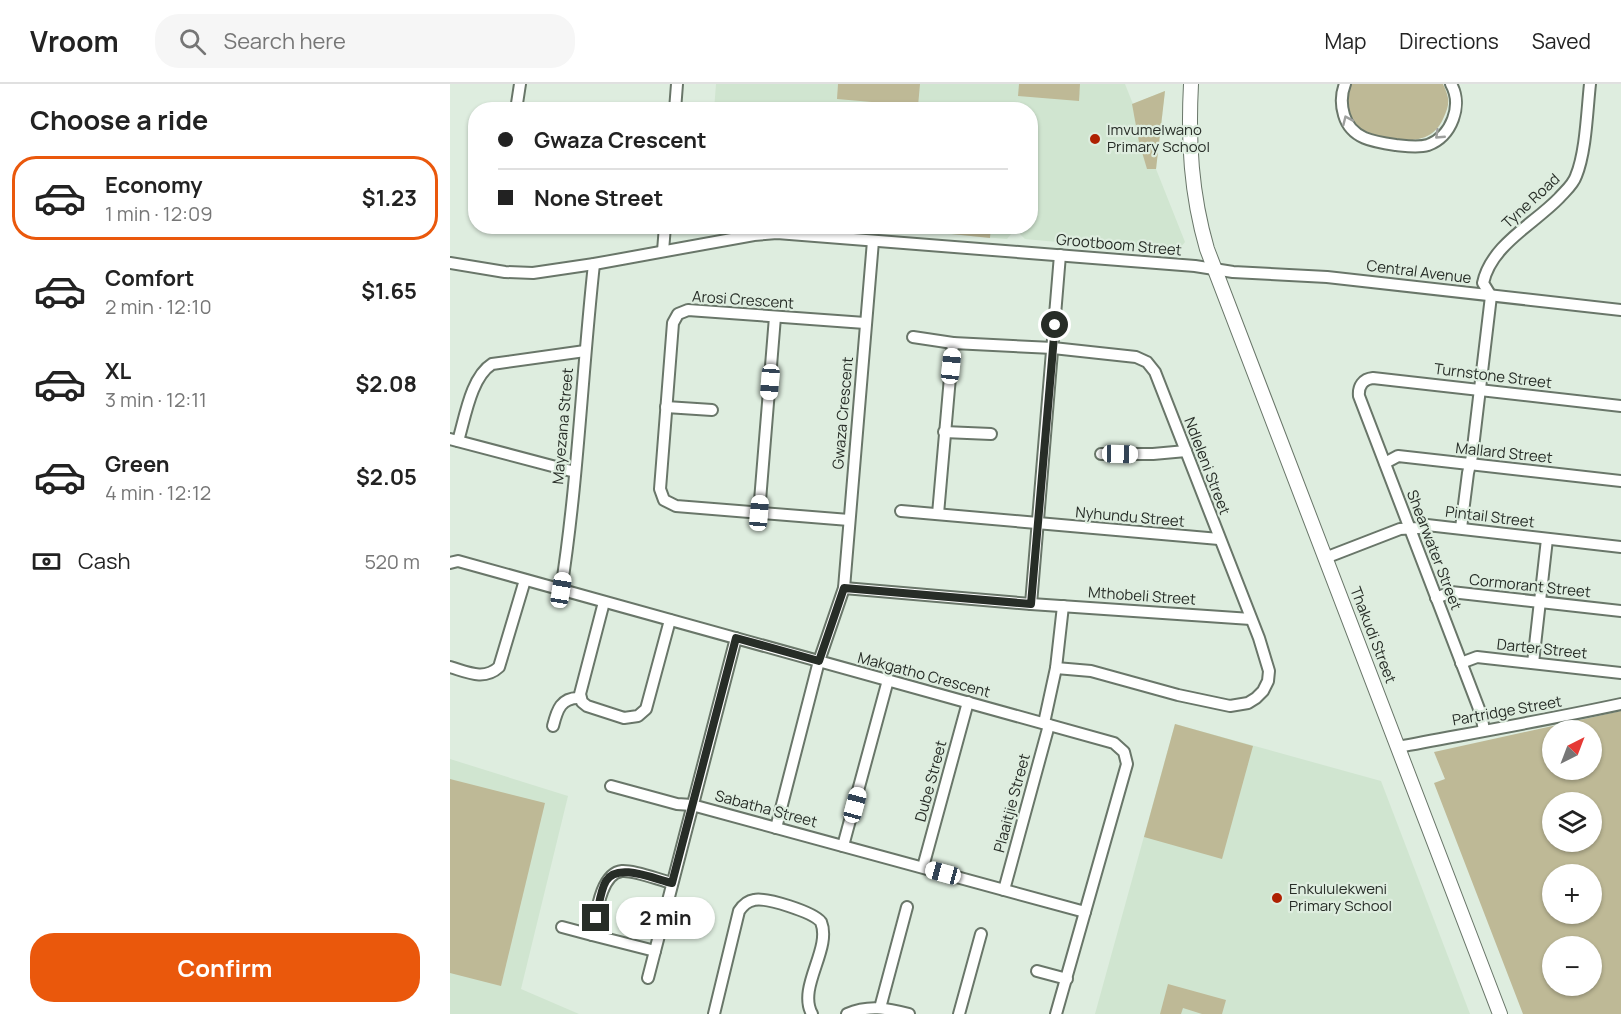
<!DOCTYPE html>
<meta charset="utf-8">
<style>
:root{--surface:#fff;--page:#f6f6f6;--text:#222;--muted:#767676;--line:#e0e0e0;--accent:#ea580c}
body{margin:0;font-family:Manrope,sans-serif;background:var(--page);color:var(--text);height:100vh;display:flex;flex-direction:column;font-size:22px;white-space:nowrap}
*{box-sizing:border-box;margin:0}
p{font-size:20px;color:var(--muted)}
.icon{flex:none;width:33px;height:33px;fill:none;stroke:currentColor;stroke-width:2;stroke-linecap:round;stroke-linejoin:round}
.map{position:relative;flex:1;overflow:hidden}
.panel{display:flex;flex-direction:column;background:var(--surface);width:450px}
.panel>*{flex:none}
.banner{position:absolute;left:18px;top:18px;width:570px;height:132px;border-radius:24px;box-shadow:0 2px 4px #0004;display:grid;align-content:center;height:132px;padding:0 30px;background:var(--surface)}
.needle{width:39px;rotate:42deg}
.controls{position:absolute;left:1092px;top:636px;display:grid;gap:12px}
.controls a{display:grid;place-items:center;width:60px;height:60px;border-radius:50%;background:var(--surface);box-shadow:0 2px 4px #0004;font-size:30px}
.end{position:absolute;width:27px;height:27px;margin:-14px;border:8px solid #272d27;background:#fff;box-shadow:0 0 0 3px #fff}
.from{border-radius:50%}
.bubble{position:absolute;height:42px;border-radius:21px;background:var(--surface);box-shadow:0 2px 4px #0004;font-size:20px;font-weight:700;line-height:42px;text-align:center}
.car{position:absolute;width:18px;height:36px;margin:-18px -9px;border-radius:8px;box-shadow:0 0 4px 2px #0007;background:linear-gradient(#fff 24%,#345 0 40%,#fff 0 76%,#345 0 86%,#fff 0)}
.banner b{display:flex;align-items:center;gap:21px;height:57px;font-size:22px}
.banner b+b{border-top:2px solid var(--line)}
.banner i{width:15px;height:15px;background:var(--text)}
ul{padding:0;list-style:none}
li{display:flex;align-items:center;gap:18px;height:84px;margin:0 12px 9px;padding:0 18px;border:3px solid transparent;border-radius:24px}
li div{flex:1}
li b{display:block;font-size:22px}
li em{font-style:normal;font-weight:700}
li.active{border-color:var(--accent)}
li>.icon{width:54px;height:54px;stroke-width:1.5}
h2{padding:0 30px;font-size:27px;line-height:72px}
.pay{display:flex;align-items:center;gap:15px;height:66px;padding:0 30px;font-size:22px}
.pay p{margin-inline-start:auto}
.button{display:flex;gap:12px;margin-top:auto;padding:12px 30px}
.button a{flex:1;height:69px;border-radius:24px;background:var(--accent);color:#fff;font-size:24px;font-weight:700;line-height:69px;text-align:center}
header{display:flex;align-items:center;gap:36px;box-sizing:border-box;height:84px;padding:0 30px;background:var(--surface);border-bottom:2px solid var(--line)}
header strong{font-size:28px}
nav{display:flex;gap:33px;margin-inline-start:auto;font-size:21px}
.search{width:420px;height:54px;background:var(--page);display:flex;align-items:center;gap:15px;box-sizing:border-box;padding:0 21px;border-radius:24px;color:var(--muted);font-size:22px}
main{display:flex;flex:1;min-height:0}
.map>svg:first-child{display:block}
.built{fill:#d0e5d0}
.green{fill:#beb996;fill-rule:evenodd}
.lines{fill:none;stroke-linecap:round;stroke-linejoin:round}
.street-casing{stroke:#697669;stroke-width:14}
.secondary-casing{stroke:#697669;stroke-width:16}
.street{stroke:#fff;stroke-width:10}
.secondary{stroke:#fff;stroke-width:14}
.oneway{stroke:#9ea09e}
.route{stroke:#272d27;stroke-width:8}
.poi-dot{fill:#ae2101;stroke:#deeddf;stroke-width:2}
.labels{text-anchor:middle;stroke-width:4.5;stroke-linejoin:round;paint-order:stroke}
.poi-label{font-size:15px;fill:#272d27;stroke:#deeddf;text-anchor:start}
.street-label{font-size:15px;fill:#272d27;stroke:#deeddf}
</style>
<header>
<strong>Vroom</strong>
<div class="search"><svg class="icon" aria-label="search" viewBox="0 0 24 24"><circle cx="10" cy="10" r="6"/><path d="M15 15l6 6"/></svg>Search here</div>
<nav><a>Map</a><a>Directions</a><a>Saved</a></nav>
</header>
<main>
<section class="panel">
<h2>Choose a ride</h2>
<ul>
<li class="active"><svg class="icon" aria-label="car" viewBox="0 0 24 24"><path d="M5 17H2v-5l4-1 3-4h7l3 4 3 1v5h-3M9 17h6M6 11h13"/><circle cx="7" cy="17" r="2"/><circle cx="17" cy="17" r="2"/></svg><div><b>Economy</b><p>1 min · 12:09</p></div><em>$1.23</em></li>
<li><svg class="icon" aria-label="car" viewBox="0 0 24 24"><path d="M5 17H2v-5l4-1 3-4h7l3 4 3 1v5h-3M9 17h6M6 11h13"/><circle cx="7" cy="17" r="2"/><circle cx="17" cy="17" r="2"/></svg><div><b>Comfort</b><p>2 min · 12:10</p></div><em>$1.65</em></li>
<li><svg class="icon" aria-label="car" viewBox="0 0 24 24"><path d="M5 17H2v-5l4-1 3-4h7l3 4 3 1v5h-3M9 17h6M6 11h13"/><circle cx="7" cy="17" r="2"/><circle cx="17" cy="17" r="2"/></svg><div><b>XL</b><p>3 min · 12:11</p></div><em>$2.08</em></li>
<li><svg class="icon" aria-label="car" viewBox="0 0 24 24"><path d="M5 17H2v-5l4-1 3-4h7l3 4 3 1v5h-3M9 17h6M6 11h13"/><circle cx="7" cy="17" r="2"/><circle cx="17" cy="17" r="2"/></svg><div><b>Green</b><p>4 min · 12:12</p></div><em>$2.05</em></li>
</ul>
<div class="pay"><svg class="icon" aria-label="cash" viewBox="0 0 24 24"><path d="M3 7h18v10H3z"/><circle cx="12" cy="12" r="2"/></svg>Cash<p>520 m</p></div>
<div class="button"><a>Confirm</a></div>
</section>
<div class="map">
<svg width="1171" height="930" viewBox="0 0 1171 930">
<rect width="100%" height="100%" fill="#deeddf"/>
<g class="built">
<polygon points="266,0 675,0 683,20 715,7 706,85 735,158 726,169 575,155 570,150 562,149 557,155 413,143 580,142 580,26 264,26"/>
<polygon points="725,640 931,697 1020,930 645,930"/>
<polygon points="0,675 118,712 71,905 129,930 0,930"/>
</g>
<g class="green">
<polygon points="388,0 470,0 468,22 387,15"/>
<polygon points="569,0 630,0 629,17 568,12"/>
<path d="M900,0H993C1000,15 1000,20 993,35C982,60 955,58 932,54C927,52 919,52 914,49C897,39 892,17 900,0Z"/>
<polygon points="715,7 706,85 697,85 689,58 682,20"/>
<polygon points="492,143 541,143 540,154 492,149"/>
<path d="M1171,627V930H1073L984,699L995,695L984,668ZM1142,646V686H1102V646ZM1102,718H1142V758H1102ZM1142,790V830H1102V790ZM1142,862V902H1102V862Z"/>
<polygon points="725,640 803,662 772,775 694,753"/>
<polygon points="0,695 95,719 51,902 0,889"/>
<polygon points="718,900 776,916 772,930 752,930 733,924 731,930 710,930"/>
</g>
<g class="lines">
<defs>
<g id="street">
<path d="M895,0C891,10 891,21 894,31C901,55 924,58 946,61C956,62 968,64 978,61C1002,52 1013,21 1001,0"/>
<polyline points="66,26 70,0"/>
<polyline points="225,26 227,0"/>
<polyline points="213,167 215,142"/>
<polyline points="0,179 55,188 83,189 144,180 304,151 327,149 745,182 783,188 877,193 1171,226"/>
<polyline points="463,253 503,259"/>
<polyline points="216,323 262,326"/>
<polyline points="494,348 541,350"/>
<polyline points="0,355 125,388"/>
<path d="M8,357C15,334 21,293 42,280L135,267"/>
<polyline points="651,370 703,370 736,367"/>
<polyline points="935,379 948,372 1171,397"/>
<polyline points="451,427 769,455"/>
<polyline points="309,429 325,233"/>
<polyline points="488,430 503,259 603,264 686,273 697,278 705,288 809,554 819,587 818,597 813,607 806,614 798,619 780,622 728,611 641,587 606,584"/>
<polyline points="399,436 226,422 214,416 210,405 223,239 228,230 238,226 415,239"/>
<path d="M1011,444L1018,389L1022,372L1041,212L1033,199C1041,161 1084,140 1109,114C1115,107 1123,101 1126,92C1136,68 1137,27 1140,0"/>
<polyline points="875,474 950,445 969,444 977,441 1171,463"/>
<polyline points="0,479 8,477 664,659 674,668 677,680 606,930"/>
<polyline points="394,504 581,520 801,535"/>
<path d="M111,506C128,398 132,289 144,180"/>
<polyline points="986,514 1001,508 1171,527"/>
<polyline points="154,518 130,610 132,618 137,622 174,634 188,632 196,625 220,536"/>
<polyline points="581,520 610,171"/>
<polyline points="1011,579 1027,573 1171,589"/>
<polyline points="1083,579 1097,455"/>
<path d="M0,583C17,588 34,597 49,583L75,496"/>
<polyline points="594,639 606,584 613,522"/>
<path d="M103,642C107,626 111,613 130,614"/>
<path d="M1034,646L1031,630L909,312C908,302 913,295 923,294L1171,322"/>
<path d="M948,663C1022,649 1097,636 1171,620"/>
<polyline points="161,702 227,720 242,721 635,828"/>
<polyline points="326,744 369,577 394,504 423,157"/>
<polyline points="393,762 438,596"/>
<polyline points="473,783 518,618"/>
<polyline points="554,806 599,641"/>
<polyline points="112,843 142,851"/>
<path d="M205,867L142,851C146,833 150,789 172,787C185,786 209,796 222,799"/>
<polyline points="587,887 617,895"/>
<polyline points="198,894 286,554"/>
<polyline points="430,924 457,823"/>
<path d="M264,930L289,827C293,821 297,817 304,816C316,813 363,828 371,838C382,865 347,903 362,930"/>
<path d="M397,930C418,921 437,924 459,930"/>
<polyline points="509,930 531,850"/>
</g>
<path id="secondary" d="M741,0C738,57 741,110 757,165L1050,930"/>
</defs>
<use href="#street" class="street-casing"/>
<use href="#secondary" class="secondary-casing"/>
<use href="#street" class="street"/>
<use href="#secondary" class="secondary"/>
</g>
<defs><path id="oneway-chevron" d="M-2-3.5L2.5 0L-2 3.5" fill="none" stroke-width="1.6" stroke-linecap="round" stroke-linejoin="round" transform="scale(1.5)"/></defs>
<g class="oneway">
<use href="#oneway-chevron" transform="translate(897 36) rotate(-114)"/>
<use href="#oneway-chevron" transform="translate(989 51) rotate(137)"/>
</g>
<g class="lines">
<path class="route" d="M146,834C149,823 150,807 156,797C167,778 204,795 222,799L286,554L369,577L394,504L581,520L605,241"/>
</g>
<g class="poi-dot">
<circle cx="645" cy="55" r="6"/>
<circle cx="827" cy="814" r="6"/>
</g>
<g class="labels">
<g class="poi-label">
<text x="657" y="51">Imvumelwano<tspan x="657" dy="17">Primary School</tspan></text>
<text x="839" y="810">Enkululekweni<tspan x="839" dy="17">Primary School</tspan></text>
</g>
<g class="street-label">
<text transform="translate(1081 117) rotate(-43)" y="5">Tyne Road</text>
<text transform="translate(669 161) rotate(5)" y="5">Grootboom Street</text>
<text transform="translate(969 188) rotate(7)" y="5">Central Avenue</text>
<text transform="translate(293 216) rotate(4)" y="5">Arosi Crescent</text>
<text transform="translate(1043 292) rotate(7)" y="5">Turnstone Street</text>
<text transform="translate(393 329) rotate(-85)" y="5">Gwaza Crescent</text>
<text transform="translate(113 342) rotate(-85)" y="5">Mayezana Street</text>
<text transform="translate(1054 369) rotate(6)" y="5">Mallard Street</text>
<text transform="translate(757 382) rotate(69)" y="5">Ndleleni Street</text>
<text transform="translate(680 433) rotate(5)" y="5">Nyhundu Street</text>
<text transform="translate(1040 433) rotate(7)" y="5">Pintail Street</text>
<text transform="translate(984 466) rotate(69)" y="5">Shearwater Street</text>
<text transform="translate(1080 502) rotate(6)" y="5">Cormorant Street</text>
<text transform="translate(692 512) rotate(4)" y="5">Mthobeli Street</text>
<text transform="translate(923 551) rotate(69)" y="5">Thakudi Street</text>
<text transform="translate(1092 565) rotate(6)" y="5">Darter Street</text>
<text transform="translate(474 591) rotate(15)" y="5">Makgatho Crescent</text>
<text transform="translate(1057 627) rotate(-10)" y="5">Partridge Street</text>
<text transform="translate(481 697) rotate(-75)" y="5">Dube Street</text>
<text transform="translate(562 719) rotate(-75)" y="5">Plaaitjie Street</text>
<text transform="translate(316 725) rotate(15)" y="5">Sabatha Street</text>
</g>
</g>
</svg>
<div class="controls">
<a><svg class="needle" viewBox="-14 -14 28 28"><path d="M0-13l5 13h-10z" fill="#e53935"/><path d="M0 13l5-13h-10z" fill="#767676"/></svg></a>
<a><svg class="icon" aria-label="layers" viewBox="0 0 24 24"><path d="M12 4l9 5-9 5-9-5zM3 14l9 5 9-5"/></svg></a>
<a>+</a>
<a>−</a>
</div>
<i class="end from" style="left:605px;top:241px"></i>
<i class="end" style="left:146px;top:834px"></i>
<div class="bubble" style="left:166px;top:813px;width:99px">2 min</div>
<i class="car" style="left:501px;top:282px;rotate:6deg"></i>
<i class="car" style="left:320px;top:298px;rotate:185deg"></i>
<i class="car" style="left:670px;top:370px;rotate:91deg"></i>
<i class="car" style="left:309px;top:429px;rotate:5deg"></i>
<i class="car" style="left:111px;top:506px;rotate:9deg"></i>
<i class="car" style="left:405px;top:721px;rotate:15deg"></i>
<i class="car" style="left:493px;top:789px;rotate:285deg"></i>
<div class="banner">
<b><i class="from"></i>Gwaza Crescent</b>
<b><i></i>None Street</b>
</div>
</div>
</main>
